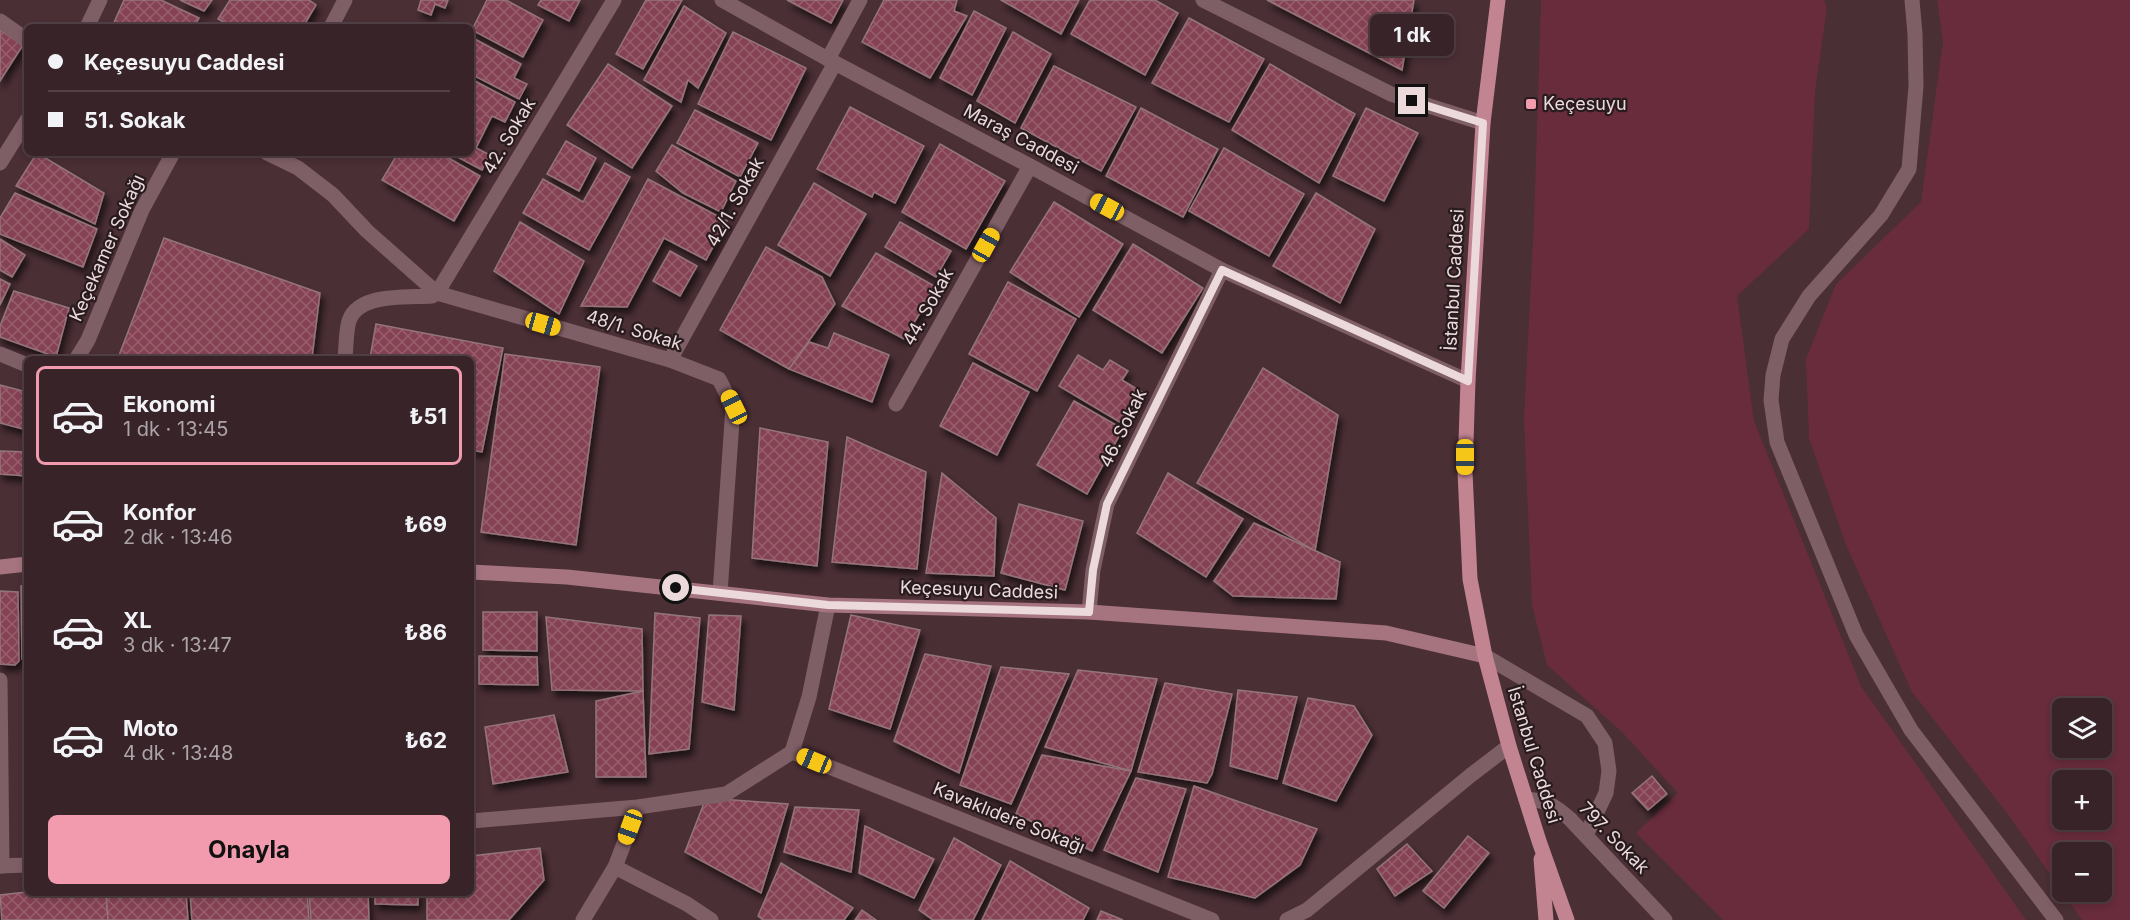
<!DOCTYPE html>
<html lang="tr">
<meta charset="utf-8">
<style>
:root{--surface:#382328;--page:#3f2b30;--text:#f1f3f6;--muted:#aba4a8;--line:#524045;--accent:#f29aae}
body{margin:0;font-family:Inter,sans-serif;background:var(--page);color:var(--text);height:100vh;display:flex;flex-direction:column;font-size:22px;white-space:nowrap}
*{box-sizing:border-box;margin:0}
p{font-size:20px;color:var(--muted)}
.icon{flex:none;width:33px;height:33px;fill:none;stroke:currentColor;stroke-width:2;stroke-linecap:round;stroke-linejoin:round}
.map{position:relative;flex:1;overflow:hidden}
.details{position:absolute;left:24px;top:356px;width:450px;height:540px;display:flex;flex-direction:column;background:var(--surface);border-radius:9px;box-shadow:0 3px 9px #0003,0 0 0 2px var(--line)}
.details>*{flex:none}
.guide{position:absolute;left:24px;top:24px;width:450px;height:132px;border-radius:9px;box-shadow:0 3px 9px #0003,0 0 0 2px var(--line);display:grid;align-content:center;height:132px;padding:0 24px;background:var(--surface)}
.fabs{position:absolute;left:2052px;top:698px;display:grid;gap:12px}
.fabs a{display:grid;place-items:center;width:60px;height:60px;border-radius:9px;background:var(--surface);box-shadow:0 3px 9px #0003,0 0 0 2px var(--line);font-size:30px}
.end{position:absolute;width:27px;height:27px;margin:-14px;border:8px solid #ebd9dc;background:#111;box-shadow:0 0 0 3px #111}
.from{border-radius:50%}
.bubble{position:absolute;height:42px;border-radius:9px;background:var(--surface);box-shadow:0 3px 9px #0003,0 0 0 2px var(--line);font-size:20px;font-weight:700;line-height:42px;text-align:center}
.car{position:absolute;width:18px;height:36px;margin:-18px -9px;border-radius:8px;box-shadow:0 0 4px 2px #0007;background:linear-gradient(#f5c518 24%,#345 0 40%,#f5c518 0 76%,#345 0 86%,#f5c518 0)}
.guide b{display:flex;align-items:center;gap:21px;height:57px;font-size:22px}
.guide b+b{border-top:2px solid var(--line)}
.guide i{width:15px;height:15px;background:var(--text)}
ul{padding:10px 0 0;list-style:none}
li{display:flex;align-items:center;gap:18px;height:99px;margin:0 12px 9px;padding:0 12px;border:3px solid transparent;border-radius:9px}
li div{flex:1}
li b{display:block;font-size:22px}
li em{font-style:normal;font-weight:700}
li.current{border-color:var(--accent)}
li>.icon{width:54px;height:54px;stroke-width:1.5}
.button{display:flex;gap:12px;margin-top:auto;padding:12px 24px}
.button a{flex:1;height:69px;border-radius:9px;background:var(--accent);color:#111;font-size:24px;font-weight:700;line-height:69px;text-align:center}
.map>svg:first-child{display:block}
.grass{fill:#682c3c;fill-rule:evenodd}
.building{fill:url(#building-cross-hatch);stroke:#94757b;stroke-width:1.5;filter:url(#shadow)}
.lines{fill:none;stroke-linecap:round;stroke-linejoin:round}
.lane{stroke:#7f5f66;stroke-width:15}
.street{stroke:#7f5f66;stroke-width:15}
.secondary{stroke:#a5747f;stroke-width:15}
.primary{stroke:#c38492;stroke-width:15}
.route{stroke:#ebd9dc;stroke-width:8}
.poi-dot{fill:#f29aae;stroke:#281b1e;stroke-width:2}
.labels{text-anchor:middle;stroke-width:4.5;stroke-linejoin:round;paint-order:stroke}
.poi-label{font-size:18px;fill:#ebd9dc;stroke:#281b1e;text-anchor:start}
.street-label{font-size:18px;fill:#ebd9dc;stroke:#281b1e}
</style>
<div class="map">
<svg width="2130" height="920" viewBox="0 0 2130 920">
<defs>
<pattern id="building-cross-hatch" width="8" height="8" patternUnits="userSpaceOnUse" patternTransform="scale(1.5)"><rect width="8" height="8" fill="#864354"/><path d="M0 0l8 8M0 8l8-8" fill="none" stroke="#975e6c"/></pattern>
<filter id="shadow"><feDropShadow dx="3.5" dy="6" stdDeviation="3" flood-color="#0009"/></filter>
</defs>
<rect width="100%" height="100%" fill="#4a2f35"/>
<g class="grass">
<polygon points="1541,0 1824,0 1827,7 1815,92 1809,229 1737,296 1754,421 1861,686 2026,920 1723,920 1636,833 1678,793 1622,732 1547,665 1532,605 1524,418 1534,220"/>
<path d="M1937,0H2130V920H2082L2010,817L1912,692L1846,545L1809,438L1806,359L1836,284L1921,202L1943,41ZM2062,708H2102V747H2062ZM2062,780H2102V819H2062ZM2062,852H2102V891H2062Z"/>
</g>
<g class="building">
<polygon points="124,0 161,0 199,18 194,27 112,27"/>
<polygon points="180,0 212,0 204,11"/>
<polygon points="230,0 309,0 316,5 303,27 232,27 218,19"/>
<polygon points="421,0 448,0 445,8 435,4 431,15 418,10"/>
<polygon points="487,0 506,0 543,20 523,57 472,30"/>
<polygon points="541,0 580,0 569,21 538,5"/>
<polygon points="646,0 682,0 643,69 616,54"/>
<polygon points="787,0 843,0 831,23"/>
<polygon points="884,0 957,0 954,11 967,16 930,78 862,42"/>
<polygon points="1001,0 1079,0 1061,34"/>
<polygon points="1090,0 1155,0 1178,13 1145,75 1071,34"/>
<polygon points="1267,0 1414,0 1402,70"/>
<polygon points="684,6 726,33 698,88 688,80 681,102 644,80"/>
<polygon points="974,11 1006,28 972,95 940,78"/>
<polygon points="1189,18 1264,59 1229,122 1152,83"/>
<polygon points="0,30 23,45 0,81"/>
<polygon points="733,32 806,68 771,140 698,104"/>
<polygon points="1013,32 1051,54 1015,123 977,101"/>
<polygon points="471,37 521,64 514,78 527,84 519,99 471,74"/>
<polygon points="608,64 672,106 632,168 567,125"/>
<polygon points="1270,64 1355,114 1319,183 1232,130"/>
<polygon points="1054,66 1136,107 1101,171 1021,128"/>
<polygon points="471,79 515,102 505,122 492,116 476,148 490,155 482,170 450,153 471,153"/>
<polygon points="850,107 924,146 895,203 874,192 872,197 817,169"/>
<polygon points="1141,108 1218,149 1183,217 1106,176"/>
<polygon points="1366,108 1418,133 1384,201 1333,176"/>
<polygon points="695,110 758,143 740,177 677,143"/>
<polygon points="566,141 596,158 579,191 547,174"/>
<polygon points="940,144 1005,181 966,249 902,212"/>
<polygon points="672,145 736,181 721,212 683,193 656,171"/>
<polygon points="1224,148 1304,194 1269,256 1189,211"/>
<polygon points="37,153 104,193 95,224 16,186"/>
<polygon points="398,153 440,153 480,176 454,221 382,180"/>
<polygon points="605,163 630,177 589,250 523,213 543,179 583,202"/>
<polygon points="648,179 727,221 706,260 664,238 627,307 581,306"/>
<polygon points="814,183 866,214 830,276 778,245"/>
<polygon points="15,193 97,229 83,267 0,234 0,218"/>
<polygon points="1316,193 1375,229 1340,303 1273,266"/>
<polygon points="1054,202 1123,244 1079,317 1010,272"/>
<polygon points="520,222 584,261 559,314 494,271"/>
<polygon points="900,222 951,251 936,277 885,247"/>
<polygon points="164,238 320,293 312,358 118,358"/>
<polygon points="0,239 25,255 12,277 0,270"/>
<polygon points="1133,244 1203,288 1162,353 1093,310"/>
<polygon points="766,247 822,277 835,304 789,369 720,330"/>
<polygon points="670,251 697,266 680,296 653,281"/>
<polygon points="876,253 936,287 904,339 842,306"/>
<polygon points="0,279 10,284 0,305"/>
<polygon points="1008,282 1076,319 1037,391 969,354"/>
<polygon points="14,291 69,308 56,357 0,337 0,326"/>
<polygon points="376,324 503,348 482,452 471,450 471,358 370,358"/>
<polygon points="834,333 889,355 872,402 789,369 809,342 828,348"/>
<polygon points="505,354 600,367 576,545 481,532"/>
<polygon points="1078,355 1103,370 1110,360 1128,371 1122,380 1142,392 1123,424 1059,386"/>
<polygon points="973,363 1029,392 997,455 940,426"/>
<polygon points="1263,368 1338,415 1315,551 1197,483"/>
<polygon points="0,385 27,392 27,430 0,423"/>
<polygon points="1074,401 1123,429 1087,494 1037,465"/>
<polygon points="760,428 828,442 817,566 752,558"/>
<polygon points="847,437 926,472 917,569 832,562"/>
<polygon points="0,451 27,452 27,476 0,474"/>
<polygon points="942,473 996,518 994,576 926,573"/>
<polygon points="1168,473 1243,519 1206,577 1137,533"/>
<polygon points="1019,504 1083,521 1065,590 1001,573"/>
<polygon points="1254,523 1340,562 1336,599 1233,596 1214,581"/>
<polygon points="27,585 27,659 22,659 21,586"/>
<polygon points="0,591 18,592 19,661 15,665 0,664"/>
<polygon points="483,612 537,612 537,651 483,650"/>
<polygon points="655,613 700,618 689,749 649,754"/>
<polygon points="709,615 741,616 734,710 702,702"/>
<polygon points="851,615 920,630 890,729 829,709"/>
<polygon points="546,617 642,629 643,691 552,690"/>
<polygon points="925,654 991,666 959,773 894,741"/>
<polygon points="479,656 537,657 538,685 479,684"/>
<polygon points="1001,667 1069,674 1011,804 960,785"/>
<polygon points="1078,670 1157,679 1131,771 1045,747"/>
<polygon points="1165,683 1232,694 1212,774 1207,783 1138,772"/>
<polygon points="1238,690 1297,697 1277,779 1230,766"/>
<polygon points="643,691 646,777 596,777 596,701"/>
<polygon points="1308,698 1354,706 1372,735 1336,801 1283,783"/>
<polygon points="554,715 568,772 493,784 485,727"/>
<polygon points="1042,755 1131,771 1092,851 1016,814"/>
<polygon points="1652,776 1667,794 1648,810 1632,793"/>
<polygon points="1136,778 1186,789 1158,872 1104,850"/>
<polygon points="1194,786 1317,829 1300,865 1255,898 1168,877"/>
<polygon points="706,798 788,804 761,893 685,852"/>
<polygon points="795,807 859,810 851,872 784,852"/>
<polygon points="865,826 934,859 914,898 859,873"/>
<polygon points="1468,836 1489,853 1444,908 1423,891"/>
<polygon points="954,838 1001,865 973,920 933,920 919,910"/>
<polygon points="1407,844 1432,871 1395,896 1377,869"/>
<polygon points="540,848 544,880 509,920 427,920 427,892 471,892 471,856"/>
<polygon points="1010,861 1089,908 1083,920 982,920"/>
<polygon points="781,863 853,908 844,920 763,920 758,916"/>
<polygon points="27,892 106,892 108,920 2,920 0,895"/>
<polygon points="106,892 186,892 188,920 108,920"/>
<polygon points="190,892 307,892 309,920 192,920"/>
<polygon points="309,892 368,892 369,920 311,920"/>
<polygon points="375,892 418,892 418,905 375,904"/>
<polygon points="862,910 876,920 855,920"/>
<polygon points="1101,911 1123,920 1097,920"/>
</g>
<g class="lines">
<g class="lane">
<polyline points="1912,0 1915,34 1916,86 1909,169 1881,215 1809,296 1782,339 1773,375 1771,400 1777,442 1856,635 1911,730 2056,920"/>
<polyline points="1485,656 1587,716 1605,743 1609,771 1606,793 1586,835"/>
<polyline points="0,680 2,866"/>
</g>
<g class="street">
<polyline points="722,0 835,63 1030,166 1222,270 1468,381"/>
<polyline points="1203,0 1391,94 1483,123"/>
<polyline points="0,21 27,40"/>
<polyline points="87,27 100,0"/>
<polyline points="331,27 345,0"/>
<polyline points="828,59 860,0"/>
<polyline points="267,153 298,168 333,195 367,231 437,293 670,360 719,379 733,407 720,593"/>
<polyline points="0,163 27,120"/>
<polyline points="0,354 27,365"/>
<polyline points="77,358 88,340 142,210 173,153"/>
<path d="M345,358C346,348 346,336 348,325C354,292 406,298 432,296L437,293L614,0"/>
<polyline points="670,360 835,63"/>
<polyline points="896,404 1030,166"/>
<polyline points="1089,612 1093,570 1107,504 1222,270"/>
<polyline points="792,752 1212,920"/>
<path d="M1526,799C1548,801 1554,805 1570,819L1665,920"/>
<polyline points="471,821 638,807 726,794 792,752 809,697 828,605"/>
<polyline points="0,866 27,865"/>
<polyline points="615,867 687,904 711,920"/>
<polyline points="583,920 615,867 638,807"/>
<polyline points="1287,920 1307,910 1471,775 1509,746"/>
</g>
<g class="secondary">
<polyline points="0,567 27,564"/>
<polyline points="471,572 567,577 828,605 1089,612 1386,633 1485,656"/>
</g>
<g class="primary">
<polyline points="1498,0 1483,123 1468,381 1465,472 1470,579 1485,656 1509,746 1539,841 1567,920"/>
<polyline points="1541,859 1546,920"/>
</g>
</g>
<g class="lines">
<polyline class="route" points="676,588 828,605 1089,612 1093,570 1107,504 1222,270 1468,381 1483,123 1412,101"/>
</g>
<rect class="poi-dot" x="1525" y="98" width="12" height="12" rx="3"/>
<g class="labels">
<g class="poi-label">
<text x="1543" y="110">Keçesuyu</text>
</g>
<g class="street-label">
<text transform="translate(509 136) rotate(-59)" y="6">42. Sokak</text>
<text transform="translate(1021 139) rotate(28)" y="6">Maraş Caddesi</text>
<text transform="translate(735 202) rotate(-61)" y="6">42/1. Sokak</text>
<text transform="translate(107 248) rotate(-66)" y="6">Keçekamer Sokağı</text>
<text transform="translate(1454 280) rotate(-87)" y="6">İstanbul Caddesi</text>
<text transform="translate(928 307) rotate(-61)" y="6">44. Sokak</text>
<text transform="translate(634 330) rotate(17)" y="6">48/1. Sokak</text>
<text transform="translate(1123 428) rotate(-64)" y="6">46. Sokak</text>
<text transform="translate(979 590) rotate(2)" y="6">Keçesuyu Caddesi</text>
<text transform="translate(1534 755) rotate(73)" y="6">İstanbul Caddesi</text>
<text transform="translate(1009 818) rotate(22)" y="6">Kavaklıdere Sokağı</text>
<text transform="translate(1614 838) rotate(46)" y="6">797. Sokak</text>
</g>
</g>
</svg>
<div class="fabs">
<a><svg class="icon" aria-label="layers" viewBox="0 0 24 24"><path d="M12 4l9 5-9 5-9-5zM3 14l9 5 9-5"/></svg></a>
<a>+</a>
<a>−</a>
</div>
<i class="end from" style="left:676px;top:588px"></i>
<i class="end" style="left:1412px;top:101px"></i>
<div class="bubble" style="left:1370px;top:14px;width:84px">1 dk</div>
<i class="car" style="left:1107px;top:207px;rotate:298deg"></i>
<i class="car" style="left:986px;top:245px;rotate:29deg"></i>
<i class="car" style="left:543px;top:324px;rotate:106deg"></i>
<i class="car" style="left:734px;top:407px;rotate:334deg"></i>
<i class="car" style="left:1465px;top:457px;rotate:180deg"></i>
<i class="car" style="left:814px;top:761px;rotate:292deg"></i>
<i class="car" style="left:630px;top:827px;rotate:200deg"></i>
<div class="guide">
<b><i class="from"></i>Keçesuyu Caddesi</b>
<b><i></i>51. Sokak</b>
</div>
<section class="details">
<ul>
<li class="current"><svg class="icon" aria-label="car" viewBox="0 0 24 24"><path d="M5 17H2v-5l4-1 3-4h7l3 4 3 1v5h-3M9 17h6M6 11h13"/><circle cx="7" cy="17" r="2"/><circle cx="17" cy="17" r="2"/></svg><div><b>Ekonomi</b><p>1 dk · 13:45</p></div><em>₺51</em></li>
<li><svg class="icon" aria-label="car" viewBox="0 0 24 24"><path d="M5 17H2v-5l4-1 3-4h7l3 4 3 1v5h-3M9 17h6M6 11h13"/><circle cx="7" cy="17" r="2"/><circle cx="17" cy="17" r="2"/></svg><div><b>Konfor</b><p>2 dk · 13:46</p></div><em>₺69</em></li>
<li><svg class="icon" aria-label="car" viewBox="0 0 24 24"><path d="M5 17H2v-5l4-1 3-4h7l3 4 3 1v5h-3M9 17h6M6 11h13"/><circle cx="7" cy="17" r="2"/><circle cx="17" cy="17" r="2"/></svg><div><b>XL</b><p>3 dk · 13:47</p></div><em>₺86</em></li>
<li><svg class="icon" aria-label="car" viewBox="0 0 24 24"><path d="M5 17H2v-5l4-1 3-4h7l3 4 3 1v5h-3M9 17h6M6 11h13"/><circle cx="7" cy="17" r="2"/><circle cx="17" cy="17" r="2"/></svg><div><b>Moto</b><p>4 dk · 13:48</p></div><em>₺62</em></li>
</ul>
<div class="button"><a>Onayla</a></div>
</section>
</div>
